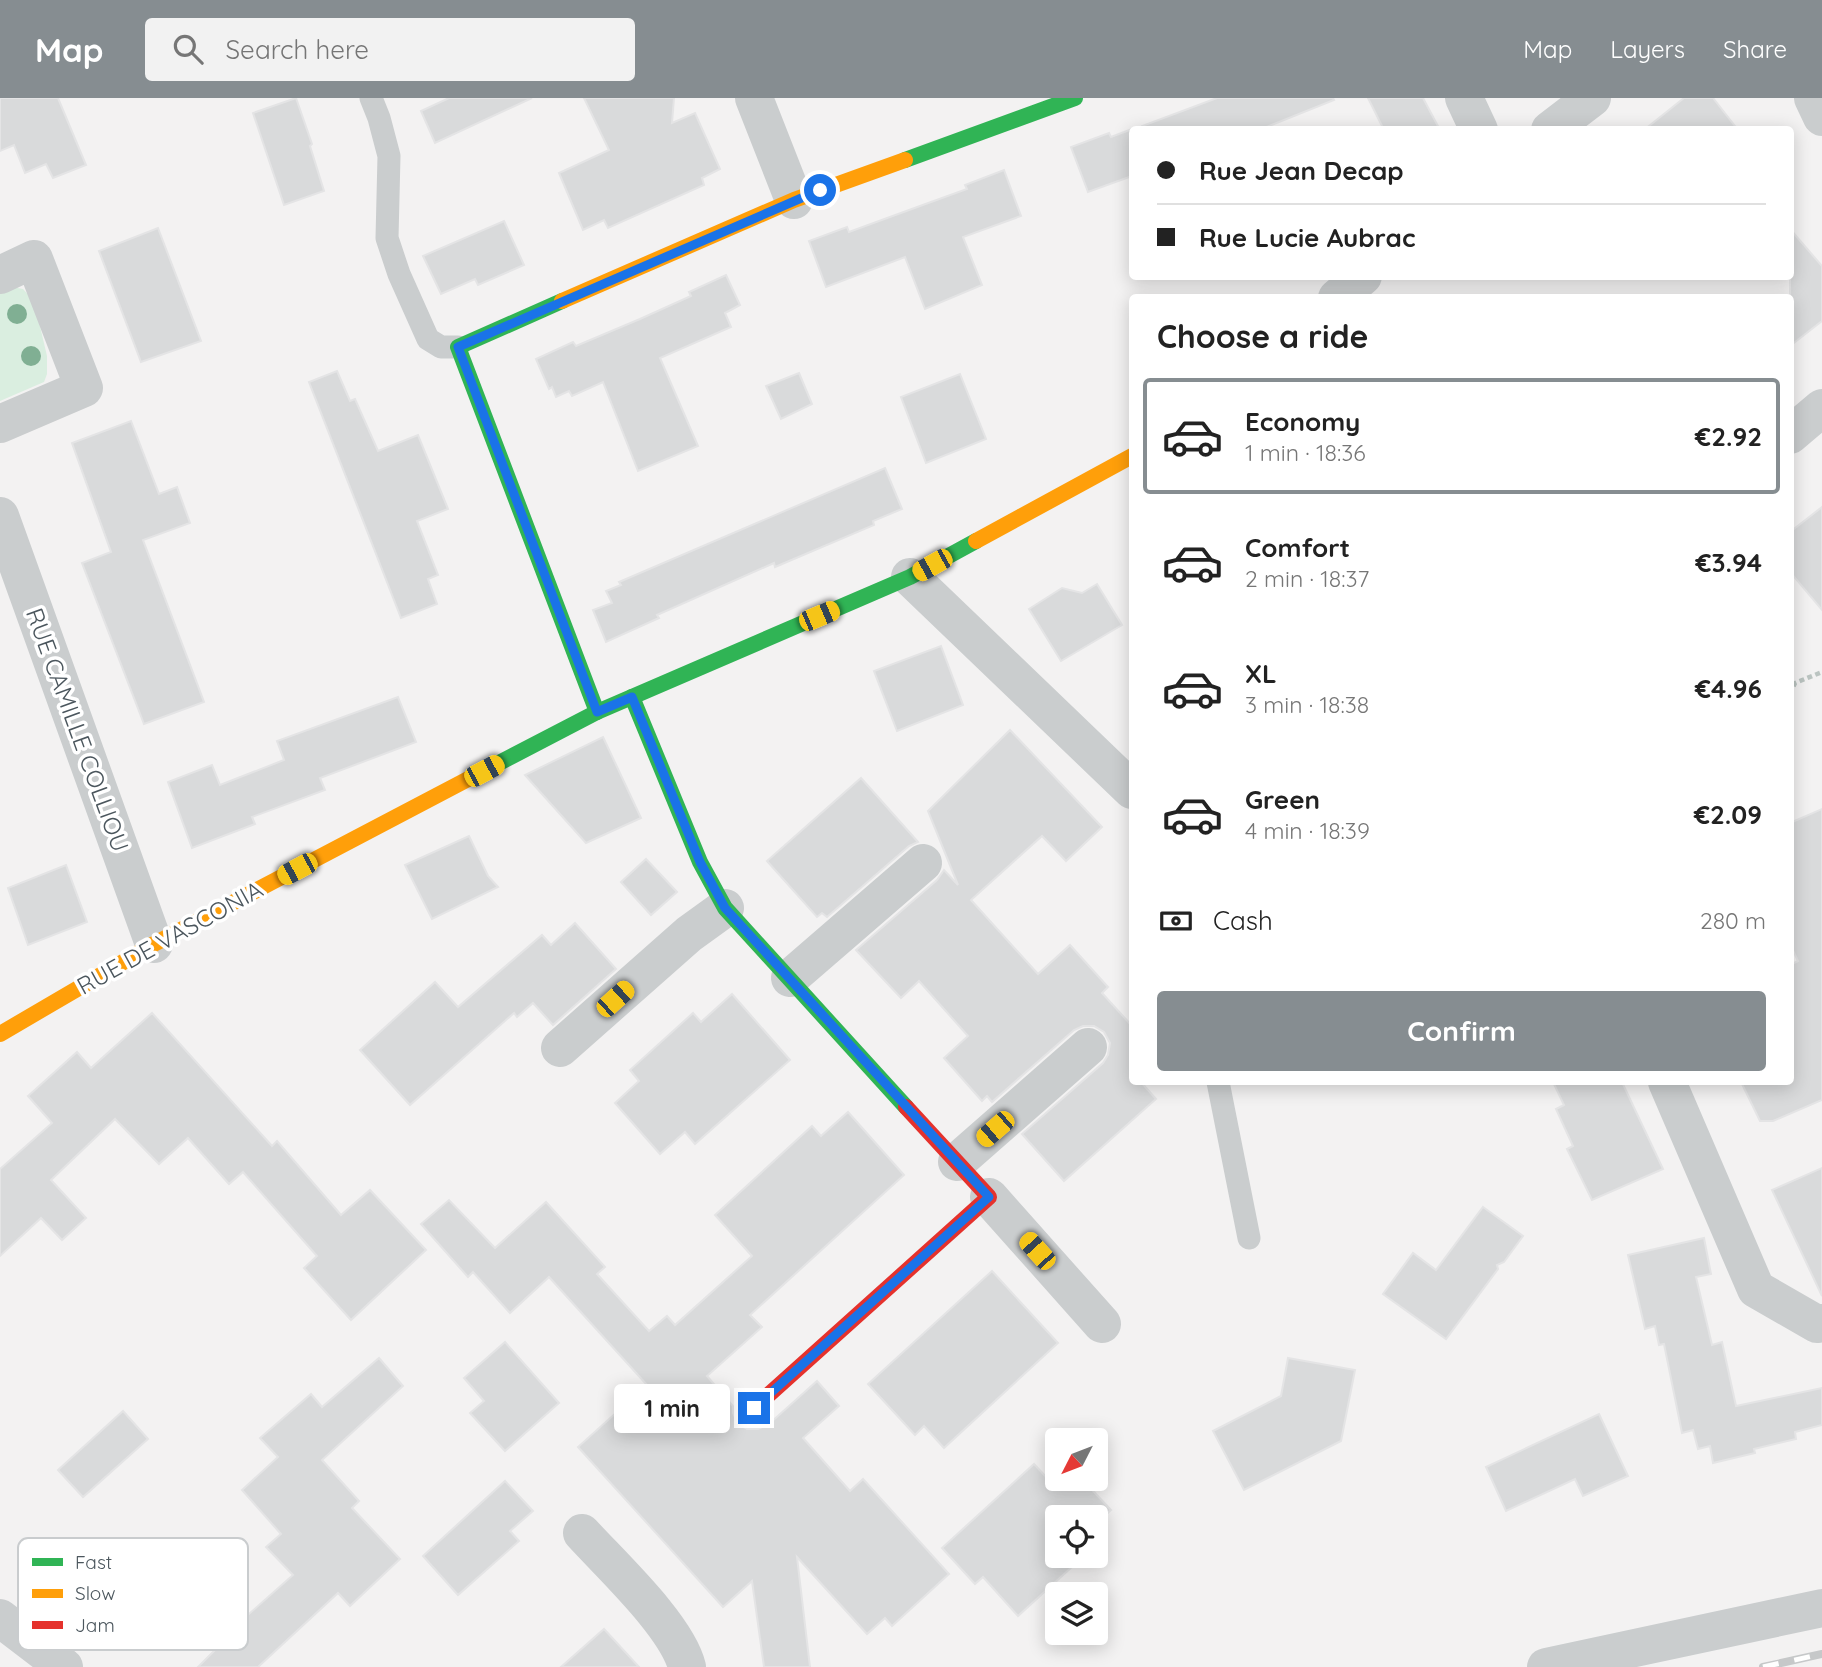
<!DOCTYPE html>
<meta charset="utf-8">
<style>
:root{--surface:#fff;--page:#f2f2f2;--text:#222;--muted:#767676;--line:#e0e0e0;--accent:#868d91}
body{margin:0;font-family:Quicksand,sans-serif;background:var(--page);color:var(--text);height:100vh;display:flex;flex-direction:column;font-size:26px;white-space:nowrap}
*{box-sizing:border-box;margin:0}
p{font-size:23px;color:var(--muted)}
.icon{flex:none;width:38px;height:38px;fill:none;stroke:currentColor;stroke-width:2;stroke-linecap:round;stroke-linejoin:round}
.map{position:relative;flex:1;overflow:hidden}
.sheet{position:absolute;left:1129px;top:196px;width:665px;height:791px;display:flex;flex-direction:column;background:var(--surface);border-radius:7px;box-shadow:0 4px 18px #0003}
.sheet>*{flex:none}
.banner{position:absolute;left:1129px;top:28px;width:665px;height:154px;border-radius:7px;box-shadow:0 4px 18px #0003;display:grid;align-content:center;height:154px;padding:0 28px;background:var(--surface)}
.needle{width:46px;rotate:228deg}
.buttons{position:absolute;left:1045px;top:1330px;display:grid;gap:14px}
.buttons a{display:grid;place-items:center;width:63px;height:63px;border-radius:7px;background:var(--surface);box-shadow:0 4px 18px #0003;font-size:35px}
.end{position:absolute;width:32px;height:32px;margin:-16px;border:9px solid #1a73e8;background:#fff;box-shadow:0 0 0 4px #fff}
.from{border-radius:50%}
.bubble{position:absolute;height:49px;border-radius:7px;background:var(--surface);box-shadow:0 4px 18px #0003;font-size:23px;font-weight:700;line-height:49px;text-align:center}
.car{position:absolute;width:21px;height:42px;margin:-21px -10px;border-radius:9px;box-shadow:0 0 5px 2px #0007;background:linear-gradient(#f5c518 24%,#345 0 40%,#f5c518 0 76%,#345 0 86%,#f5c518 0)}
.banner b{display:flex;align-items:center;gap:24px;height:66px;font-size:26px}
.banner b+b{border-top:2px solid var(--line)}
.banner i{width:18px;height:18px;background:var(--text)}
ul{padding:0;list-style:none}
li{display:flex;align-items:center;gap:21px;height:116px;margin:0 14px 10px;padding:0 14px;border:4px solid transparent;border-radius:7px}
li div{flex:1}
li b{display:block;font-size:26px}
li em{font-style:normal;font-weight:700}
li.current{border-color:var(--accent)}
li>.icon{width:63px;height:63px;stroke-width:1.5}
h2{padding:0 28px;font-size:32px;line-height:84px}
.pay{display:flex;align-items:center;gap:18px;height:77px;padding:0 28px;font-size:26px}
.pay p{margin-inline-start:auto}
.action{display:flex;gap:14px;margin-top:auto;padding:14px 28px}
.action a{flex:1;height:80px;border-radius:7px;background:var(--accent);color:#fff;font-size:28px;font-weight:700;line-height:80px;text-align:center}
header{display:flex;align-items:center;gap:42px;box-sizing:border-box;height:98px;padding:0 35px;background:var(--accent);color:#fff}
header strong{font-size:33px}
nav{display:flex;gap:38px;margin-inline-start:auto;font-size:24px}
.search{width:490px;height:63px;background:var(--page);display:flex;align-items:center;gap:18px;box-sizing:border-box;padding:0 24px;border-radius:7px;color:var(--muted);font-size:26px}
.map>svg:first-child{display:block}
.green{fill:#daeee0}
.building{fill:#d9dadb;stroke:#e4e4e5;stroke-width:2}
.lines{fill:none;stroke-linecap:round;stroke-linejoin:round}
.path{stroke:#bbc4c1;stroke-width:4.5;stroke-dasharray:5 3.5;stroke-linecap:butt}
.lane{stroke:#cacdce;stroke-width:23}
.street{stroke:#cacdce;stroke-width:38}
.fast{stroke:#30b455;stroke-width:16}
.slow{stroke:#ff9f0a;stroke-width:16}
.jam{stroke:#e5322d;stroke-width:16}
.rail-casing{stroke:#c6c8c9;stroke-width:8}
.rail{stroke:#fff;stroke-width:5;stroke-dasharray:16;stroke-linecap:butt}
.tree{fill:#80af93}
.route{stroke:#1a73e8;stroke-width:9}
.labels{text-anchor:middle;stroke-width:7;stroke-linejoin:round;paint-order:stroke}
.street-label{font-size:24px;fill:#4b565d;stroke:#fff}
.key{fill:#fff;stroke:#c9ccce;stroke-width:2}
.key-label{font-size:19px;fill:#4b565d}
</style>
<header>
<strong>Map</strong>
<div class="search"><svg class="icon" aria-label="search" viewBox="0 0 24 24"><circle cx="10" cy="10" r="6"/><path d="M15 15l6 6"/></svg>Search here</div>
<nav><a>Map</a><a>Layers</a><a>Share</a></nav>
</header>
<div class="map">
<svg width="1822" height="1569" viewBox="0 0 1822 1569">
<rect width="100%" height="100%" fill="#f3f2f2"/>
<polygon class="green" points="12,189 23,191 34,203 47,258 47,276 44,284 0,303 0,192"/>
<g class="building">
<polygon points="0,0 58,0 86,67 53,80 46,66 25,75 14,47 0,53"/>
<polygon points="296,0 312,46 310,48 324,93 284,107 253,15"/>
<polygon points="449,0 532,0 435,45 421,13"/>
<polygon points="584,0 674,0 672,25 695,15 720,71 702,80 704,87 608,130 604,122 583,132 559,75 609,52"/>
<polygon points="1217,0 1333,0 1334,2 1259,32 1143,32 1142,28"/>
<polygon points="1368,0 1423,0 1440,32 1384,32"/>
<polygon points="1684,0 1713,0 1738,32 1644,32"/>
<polygon points="1132,31 1132,78 1088,94 1071,49 1109,35 1111,39"/>
<polygon points="1004,72 1021,118 963,139 982,187 925,211 905,159 826,189 809,143 847,129 849,134 920,108 967,91 965,87"/>
<polygon points="504,123 524,167 478,187 475,181 441,196 423,158"/>
<polygon points="158,130 201,243 141,264 99,153"/>
<polygon points="1790,131 1822,168 1822,223 1790,248"/>
<polygon points="726,177 740,207 725,215 731,229 660,260 698,348 638,373 603,284 572,298 569,293 556,299 552,289 549,291 536,261 573,244 576,248 640,221 691,198 689,194"/>
<polygon points="337,273 350,303 355,301 378,353 418,337 448,411 417,423 438,477 428,481 437,506 401,520 309,284"/>
<polygon points="799,275 812,306 781,321 766,288"/>
<polygon points="960,276 986,341 926,365 901,299"/>
<polygon points="131,323 159,396 177,389 190,425 143,442 204,604 144,626 82,465 111,454 72,345"/>
<polygon points="885,370 902,411 873,423 874,427 775,469 774,465 657,517 659,520 606,544 593,512 612,505 606,493 621,487 619,484"/>
<polygon points="1822,409 1822,512 1790,474 1790,434"/>
<polygon points="1097,486 1122,527 1061,563 1029,511 1062,490 1082,495"/>
<polygon points="941,548 963,607 897,633 874,573"/>
<polygon points="398,599 416,644 320,680 325,692 252,719 255,726 192,750 168,684 212,667 220,687 284,662 277,643"/>
<polygon points="1010,632 1102,729 1066,763 1042,738 971,802 1038,876 1070,847 1108,889 1102,895 1132,928 1132,984 1141,984 1156,1001 1064,1083 1022,1036 1103,965 1108,957 1110,945 1104,934 1094,928 1083,928 1074,932 992,1004 987,998 982,1003 944,960 968,938 919,883 901,900 856,852 937,782 944,772 958,787 928,713"/>
<polygon points="603,639 641,720 586,745 525,677"/>
<polygon points="861,680 918,744 909,748 827,819 822,815 817,819 767,763"/>
<polygon points="1822,711 1822,1002 1773,1023 1760,1023 1741,984 1790,984 1790,867 1798,863 1790,846 1790,725"/>
<polygon points="469,738 488,778 498,789 432,821 405,767"/>
<polygon points="646,761 677,794 651,817 621,784"/>
<polygon points="66,767 87,824 28,847 8,790"/>
<polygon points="575,825 616,871 553,927 533,905 517,919 514,915 410,1007 360,952 435,884 458,909 542,837 551,847"/>
<polygon points="732,896 790,962 695,1046 685,1034 660,1056 615,1005 639,983 630,972 693,915 701,924"/>
<polygon points="152,915 272,1048 277,1043 341,1117 370,1092 426,1152 351,1222 304,1170 317,1158 243,1074 229,1086 188,1040 159,1066 115,1021 51,1082 86,1120 62,1142 41,1120 0,1158 0,1071 52,1025 28,998 77,954 91,970"/>
<polygon points="1553,984 1622,984 1663,1071 1592,1102 1567,1051 1573,1048 1556,1011 1564,1007"/>
<polygon points="848,1014 904,1077 750,1217 762,1229 707,1278 733,1308 733,1315 738,1325 747,1331 758,1331 769,1326 817,1283 839,1308 803,1340 850,1393 863,1381 949,1476 892,1528 885,1520 867,1536 797,1459 810,1569 764,1569 752,1483 723,1509 578,1349 647,1287 549,1179 510,1215 473,1174 468,1179 421,1126 449,1102 495,1150 546,1104 605,1169 597,1176 649,1233 667,1218 675,1227 752,1158 715,1117 812,1028 821,1038"/>
<polygon points="1822,1070 1822,1198 1772,1092"/>
<polygon points="1483,1109 1523,1138 1504,1164 1497,1167 1498,1171 1446,1241 1383,1196 1413,1155 1436,1172"/>
<polygon points="1704,1140 1711,1176 1696,1179 1712,1247 1722,1244 1736,1308 1822,1290 1822,1327 1795,1334 1796,1341 1754,1351 1755,1355 1713,1365 1710,1348 1698,1351 1693,1332 1682,1335 1664,1246 1659,1247 1655,1228 1645,1231 1628,1157"/>
<polygon points="992,1173 1058,1245 944,1350 924,1328 915,1337 868,1286"/>
<polygon points="505,1244 559,1305 505,1353 470,1315 484,1303 464,1280"/>
<polygon points="379,1260 403,1288 322,1362 359,1403 352,1410 400,1461 350,1508 338,1495 258,1569 198,1569 226,1541 224,1538 293,1477 266,1449 281,1436 242,1392 278,1359 260,1340 311,1296 322,1309"/>
<polygon points="1288,1260 1355,1272 1341,1343 1244,1392 1213,1333 1281,1298"/>
<polygon points="123,1313 148,1341 83,1399 58,1372"/>
<polygon points="1599,1316 1628,1378 1583,1398 1575,1381 1506,1413 1486,1369"/>
<polygon points="1034,1366 1048,1381 1082,1381 1111,1412 1096,1426 1096,1419 1057,1419 1057,1458 1084,1458 1018,1518 983,1479 975,1486 942,1450"/>
<polygon points="505,1383 533,1413 510,1433 519,1443 458,1497 423,1458"/>
<polygon points="604,1531 639,1569 561,1569"/>
</g>
<g class="lines">
<polyline class="path" points="1790,596 1795,585 1822,574"/>
<g class="lane">
<polyline points="371,0 379,20 389,58 387,140 399,176 428,241 441,249 458,249"/>
<polyline points="1218,984 1249,1140"/>
</g>
<g class="street">
<polyline points="754,0 794,102"/>
<polyline points="1464,0 1479,32"/>
<polyline points="1813,0 1822,19"/>
<polyline points="1550,32 1592,0"/>
<polyline points="0,177 34,161 84,290 0,326"/>
<polyline points="1337,200 1363,178"/>
<polyline points="1790,337 1822,310"/>
<polyline points="0,418 154,846"/>
<polyline points="910,479 1132,692"/>
<polyline points="790,880 923,765"/>
<polyline points="560,950 689,836 725,810"/>
<polyline points="1667,984 1756,1191 1817,1226 1822,1225"/>
<polyline points="957,1064 1088,949"/>
<polyline points="989,1099 1102,1226"/>
<path d="M582,1435C612,1468 677,1528 687,1569"/>
<polyline points="0,1520 64,1569"/>
<polyline points="1546,1569 1822,1510"/>
</g>
<g class="fast">
<polyline points="905,62 1075,0"/>
<polyline points="562,203 458,249 597,614"/>
<polyline points="632,599 700,764 725,810 906,1009"/>
<polyline points="472,679 597,614 910,479 976,443"/>
</g>
<g class="slow">
<polyline points="562,203 794,102 905,62"/>
<polyline points="976,443 1132,358"/>
<polyline points="0,936 154,846 472,679"/>
</g>
<polyline class="jam" points="754,1310 989,1099 906,1009"/>
<defs>
<polyline id="rail" points="1763,1569 1822,1556"/>
</defs>
<use href="#rail" class="rail-casing"/>
<use href="#rail" class="rail"/>
</g>
<g class="tree">
<circle cx="17" cy="216" r="10"/>
<circle cx="31" cy="258" r="10"/>
</g>
<g class="lines">
<polyline class="route" points="754,1310 989,1099 725,810 700,764 632,599 597,614 458,249 820,92"/>
</g>
<g class="labels">
<g class="street-label">
<text transform="translate(77 632) rotate(70)" y="8">RUE CAMILLE COLLIOU</text>
<text transform="translate(170 840) rotate(-29)" y="8">RUE DE VASCONIA</text>
</g>
</g>
<rect x="18" y="1440" width="230" height="112" rx="10" class="key"/>
<rect x="32" y="1460" width="31" height="8" fill="#30b455"/>
<rect x="32" y="1491" width="31" height="9" fill="#ff9f0a"/>
<rect x="32" y="1523" width="31" height="8" fill="#e5322d"/>
<g class="key-label">
<text x="75" y="1471">Fast</text>
<text x="75" y="1502">Slow</text>
<text x="75" y="1534">Jam</text>
</g>
</svg>
<div class="buttons">
<a><svg class="needle" viewBox="-14 -14 28 28"><path d="M0-13l5 13h-10z" fill="#e53935"/><path d="M0 13l5-13h-10z" fill="#767676"/></svg></a>
<a><svg class="icon" aria-label="locate" viewBox="0 0 24 24"><circle cx="12" cy="12" r="6"/><path d="M12 2v4M12 18v4M2 12h4M18 12h4"/></svg></a>
<a><svg class="icon" aria-label="layers" viewBox="0 0 24 24"><path d="M12 4l9 5-9 5-9-5zM3 14l9 5 9-5"/></svg></a>
</div>
<i class="end from" style="left:820px;top:92px"></i>
<i class="end" style="left:754px;top:1310px"></i>
<div class="bubble" style="left:614px;top:1286px;width:116px">1 min</div>
<i class="car" style="left:932px;top:467px;rotate:241deg"></i>
<i class="car" style="left:819px;top:518px;rotate:67deg"></i>
<i class="car" style="left:484px;top:673px;rotate:62deg"></i>
<i class="car" style="left:297px;top:771px;rotate:242deg"></i>
<i class="car" style="left:615px;top:901px;rotate:48deg"></i>
<i class="car" style="left:995px;top:1031px;rotate:229deg"></i>
<i class="car" style="left:1037px;top:1153px;rotate:318deg"></i>
<div class="banner">
<b><i class="from"></i>Rue Jean Decap</b>
<b><i></i>Rue Lucie Aubrac</b>
</div>
<section class="sheet">
<h2>Choose a ride</h2>
<ul>
<li class="current"><svg class="icon" aria-label="car" viewBox="0 0 24 24"><path d="M5 17H2v-5l4-1 3-4h7l3 4 3 1v5h-3M9 17h6M6 11h13"/><circle cx="7" cy="17" r="2"/><circle cx="17" cy="17" r="2"/></svg><div><b>Economy</b><p>1 min · 18:36</p></div><em>€2.92</em></li>
<li><svg class="icon" aria-label="car" viewBox="0 0 24 24"><path d="M5 17H2v-5l4-1 3-4h7l3 4 3 1v5h-3M9 17h6M6 11h13"/><circle cx="7" cy="17" r="2"/><circle cx="17" cy="17" r="2"/></svg><div><b>Comfort</b><p>2 min · 18:37</p></div><em>€3.94</em></li>
<li><svg class="icon" aria-label="car" viewBox="0 0 24 24"><path d="M5 17H2v-5l4-1 3-4h7l3 4 3 1v5h-3M9 17h6M6 11h13"/><circle cx="7" cy="17" r="2"/><circle cx="17" cy="17" r="2"/></svg><div><b>XL</b><p>3 min · 18:38</p></div><em>€4.96</em></li>
<li><svg class="icon" aria-label="car" viewBox="0 0 24 24"><path d="M5 17H2v-5l4-1 3-4h7l3 4 3 1v5h-3M9 17h6M6 11h13"/><circle cx="7" cy="17" r="2"/><circle cx="17" cy="17" r="2"/></svg><div><b>Green</b><p>4 min · 18:39</p></div><em>€2.09</em></li>
</ul>
<div class="pay"><svg class="icon" aria-label="cash" viewBox="0 0 24 24"><path d="M3 7h18v10H3z"/><circle cx="12" cy="12" r="2"/></svg>Cash<p>280 m</p></div>
<div class="action"><a>Confirm</a></div>
</section>
</div>
